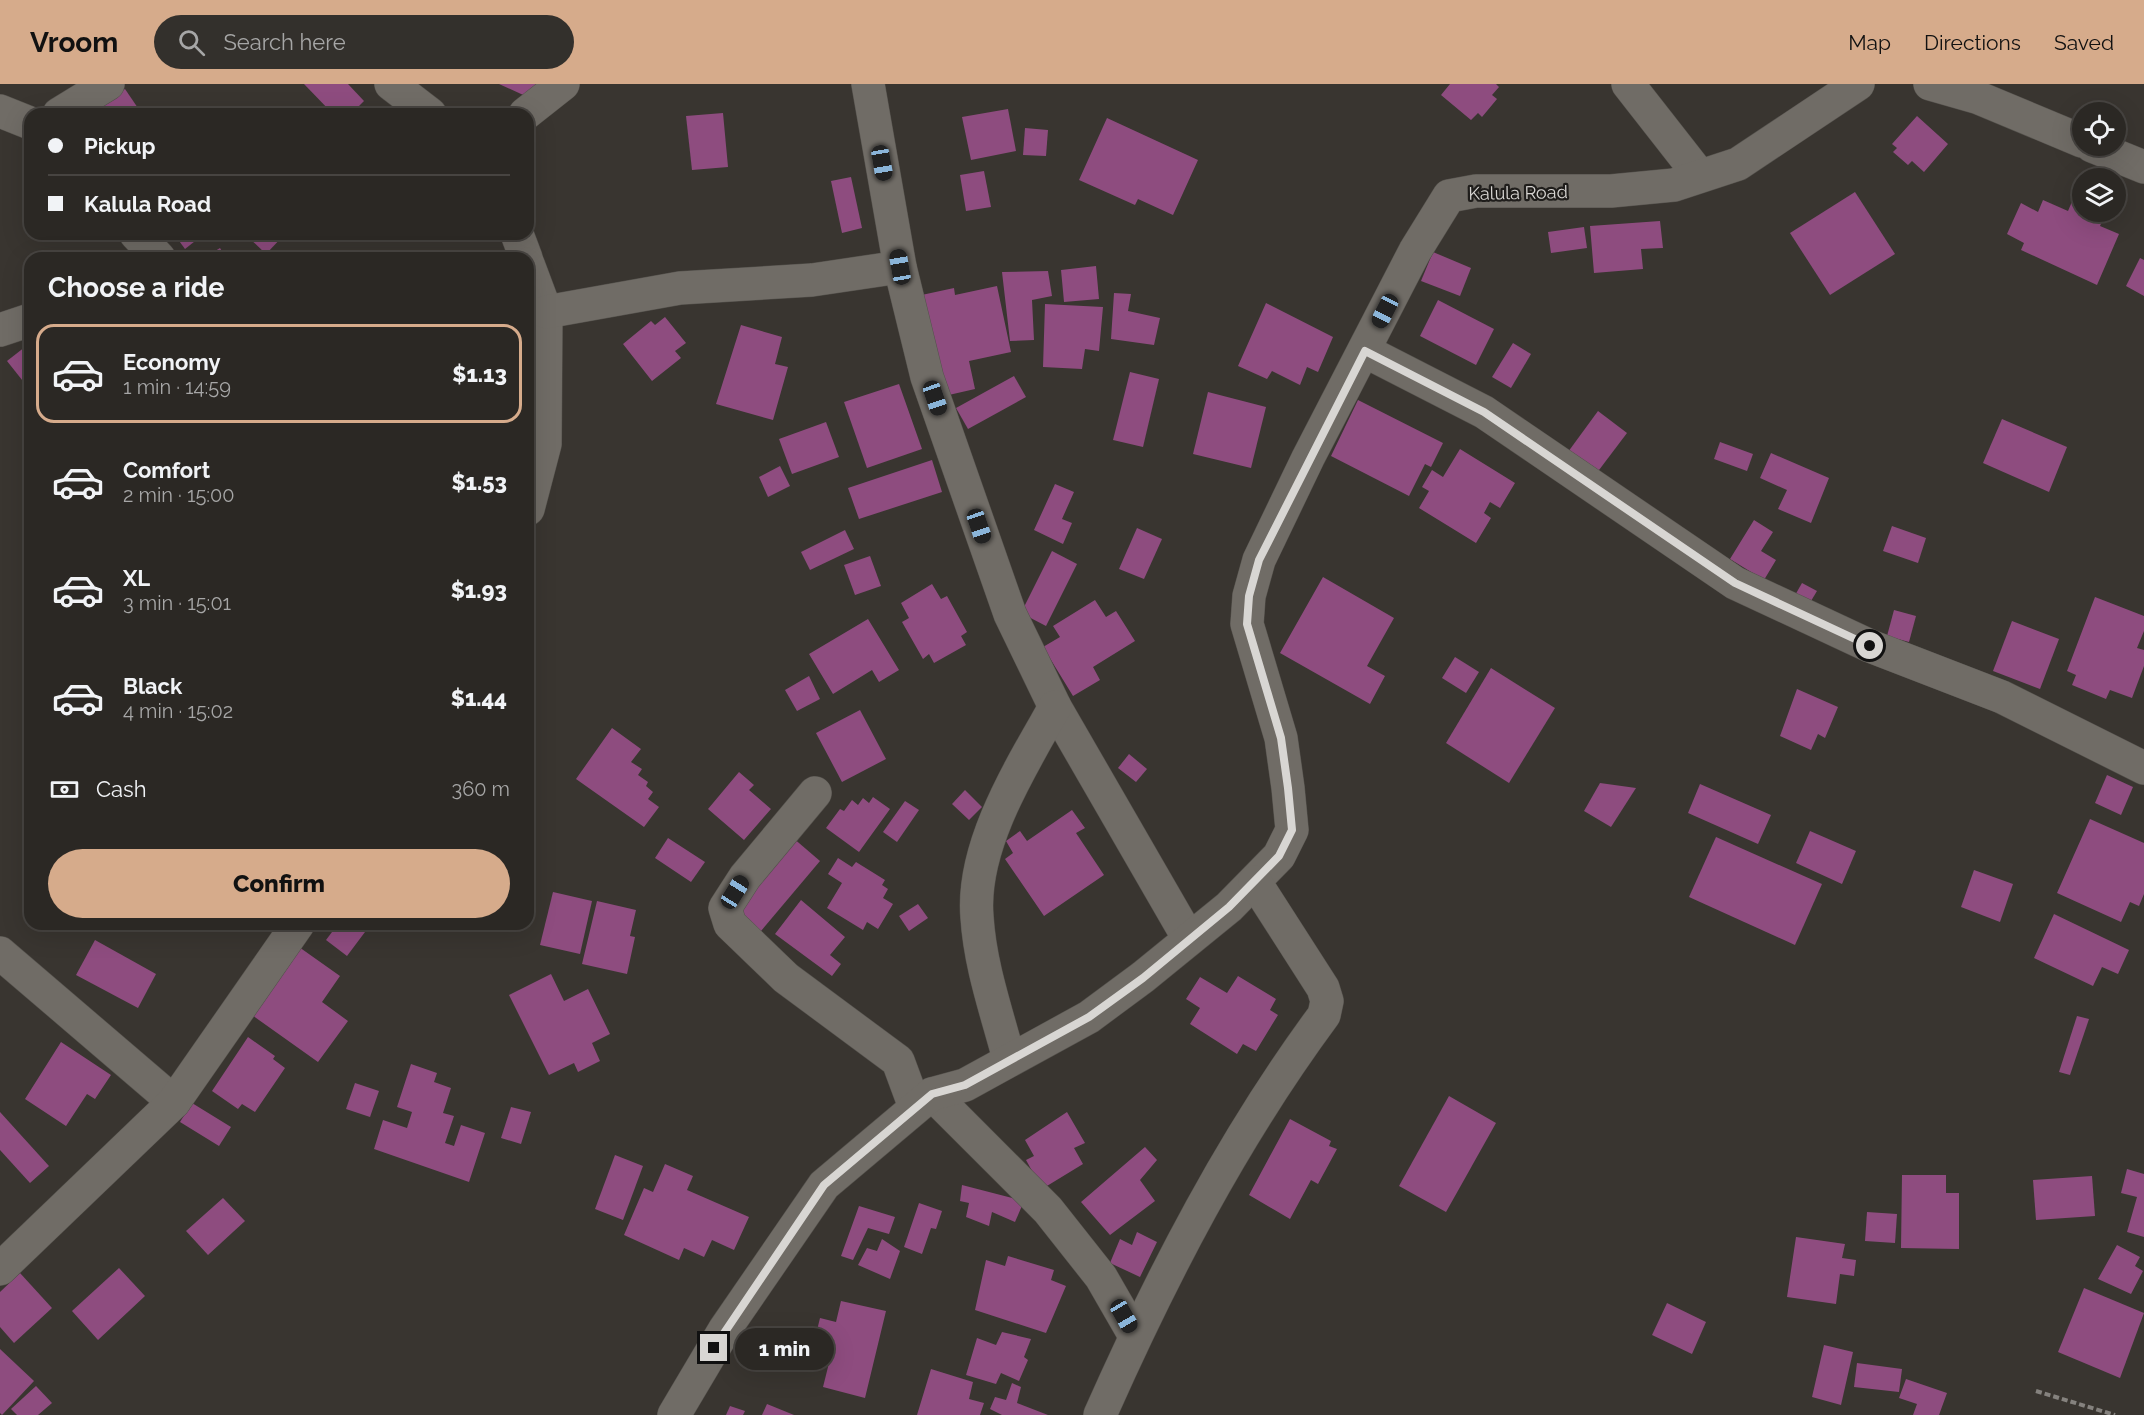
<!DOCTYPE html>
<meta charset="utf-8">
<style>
:root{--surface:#2b2824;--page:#33302c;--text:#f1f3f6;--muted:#a6a6a6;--line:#474441;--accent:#d6ab8b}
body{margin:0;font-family:Raleway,sans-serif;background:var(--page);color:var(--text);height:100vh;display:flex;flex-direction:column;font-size:22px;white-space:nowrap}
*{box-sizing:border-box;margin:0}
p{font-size:20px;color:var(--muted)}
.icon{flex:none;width:33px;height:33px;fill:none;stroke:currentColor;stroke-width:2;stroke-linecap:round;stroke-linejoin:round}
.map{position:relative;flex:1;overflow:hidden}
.panel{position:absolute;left:24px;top:168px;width:510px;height:678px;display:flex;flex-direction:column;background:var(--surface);border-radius:18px;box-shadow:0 6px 24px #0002,0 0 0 2px var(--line)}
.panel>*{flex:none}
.hud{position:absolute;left:24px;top:24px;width:510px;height:132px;border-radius:18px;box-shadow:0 6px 24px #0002,0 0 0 2px var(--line);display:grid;align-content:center;height:132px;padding:0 24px;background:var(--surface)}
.fabs{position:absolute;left:2072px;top:18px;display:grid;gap:12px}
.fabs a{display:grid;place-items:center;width:54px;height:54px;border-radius:50%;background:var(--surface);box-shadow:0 6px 24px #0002,0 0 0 2px var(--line);font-size:30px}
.end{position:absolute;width:27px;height:27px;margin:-14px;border:8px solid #d8d6d3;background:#111;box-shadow:0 0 0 3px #111}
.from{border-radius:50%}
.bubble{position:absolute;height:42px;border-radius:21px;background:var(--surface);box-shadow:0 6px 24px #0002,0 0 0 2px var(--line);font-size:20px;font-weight:800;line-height:42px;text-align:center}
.car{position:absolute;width:18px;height:36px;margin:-18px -9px;border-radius:8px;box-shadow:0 0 4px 2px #0007;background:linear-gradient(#222 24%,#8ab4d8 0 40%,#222 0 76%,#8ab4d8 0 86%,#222 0)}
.hud b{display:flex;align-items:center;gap:21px;height:57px;font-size:22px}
.hud b+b{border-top:2px solid var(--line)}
.hud i{width:15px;height:15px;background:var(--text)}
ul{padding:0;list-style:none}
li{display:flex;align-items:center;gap:18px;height:99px;margin:0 12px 9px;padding:0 12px;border:3px solid transparent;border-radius:18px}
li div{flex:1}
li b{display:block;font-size:22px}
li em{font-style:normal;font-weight:800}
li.selected{border-color:var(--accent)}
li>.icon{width:54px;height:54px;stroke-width:1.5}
h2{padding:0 24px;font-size:27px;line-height:72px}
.pay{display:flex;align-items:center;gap:15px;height:66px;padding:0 24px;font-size:22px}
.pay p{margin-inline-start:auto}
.cta{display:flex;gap:12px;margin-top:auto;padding:12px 24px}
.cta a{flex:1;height:69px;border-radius:36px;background:var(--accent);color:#111;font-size:24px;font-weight:800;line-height:69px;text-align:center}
header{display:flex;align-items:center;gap:36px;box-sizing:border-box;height:84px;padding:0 30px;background:var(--accent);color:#111}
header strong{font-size:28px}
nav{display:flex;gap:33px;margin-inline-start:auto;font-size:21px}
.search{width:420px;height:54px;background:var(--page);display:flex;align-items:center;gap:15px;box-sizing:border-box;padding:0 21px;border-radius:33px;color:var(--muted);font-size:22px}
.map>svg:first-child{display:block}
.building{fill:#8e4c7f}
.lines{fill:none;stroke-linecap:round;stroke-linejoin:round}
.minor-casing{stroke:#54514c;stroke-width:34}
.path{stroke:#85827e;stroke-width:4;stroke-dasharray:6 3;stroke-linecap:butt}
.minor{stroke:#706c66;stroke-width:33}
.route{stroke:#d8d6d3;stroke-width:8}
.labels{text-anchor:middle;stroke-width:4.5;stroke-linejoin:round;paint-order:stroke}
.street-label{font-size:18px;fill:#d8d6d3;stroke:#1f1d1b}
</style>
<header>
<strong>Vroom</strong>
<div class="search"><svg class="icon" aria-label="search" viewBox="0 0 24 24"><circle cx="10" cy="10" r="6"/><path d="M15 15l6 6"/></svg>Search here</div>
<nav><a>Map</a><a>Directions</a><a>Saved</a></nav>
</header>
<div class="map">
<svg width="2144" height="1331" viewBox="0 0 2144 1331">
<rect width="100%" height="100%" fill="#393530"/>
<g class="building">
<polygon points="304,0 348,0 364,17 351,30 333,30"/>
<polygon points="499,0 538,0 532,15"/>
<polygon points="1450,0 1496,0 1499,3 1492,11 1497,15 1482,33 1478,29 1471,36 1441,11"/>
<polygon points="125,5 142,30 88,30"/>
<polygon points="1008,25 1016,67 971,76 962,33"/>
<polygon points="723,29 728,83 692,86 686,32"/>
<polygon points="1917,32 1948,60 1924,88 1912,77 1908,81 1893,68 1897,64 1892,60"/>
<polygon points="1107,34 1198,76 1173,131 1138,115 1135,121 1079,96"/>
<polygon points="1025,44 1048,46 1046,72 1023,71"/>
<polygon points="984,87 991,123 966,127 960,91"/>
<polygon points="851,93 862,144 842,149 831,97"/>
<polygon points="1855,108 1895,170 1830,211 1790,149"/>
<polygon points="2074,113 2082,117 2082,128 2106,128 2100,142 2119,150 2097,201 2021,166 2024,159 2007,150 2021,119 2038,128 2043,116 2068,127"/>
<polygon points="1660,137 1663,164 1641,165 1643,185 1594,189 1590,142"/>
<polygon points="1584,143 1587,164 1551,169 1548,148"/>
<polygon points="174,150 204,150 185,165"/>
<polygon points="245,150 285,150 266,170"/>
<polygon points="220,164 226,174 204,174"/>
<polygon points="1433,168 1471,184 1460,212 1421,197"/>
<polygon points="2140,174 2144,176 2144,212 2126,202"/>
<polygon points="1096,182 1099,215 1064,218 1061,186"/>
<polygon points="1048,187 1052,212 1032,216 1034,256 1010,257 1002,188"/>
<polygon points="997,202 1011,268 969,277 975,305 940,313 917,212 954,204 955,211"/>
<polygon points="1114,209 1131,210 1128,227 1160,234 1154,261 1111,255"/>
<polygon points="1438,216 1494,245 1476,281 1420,252"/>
<polygon points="1266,219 1333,253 1318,288 1307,283 1300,301 1272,287 1267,295 1238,282"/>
<polygon points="1045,220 1103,223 1099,267 1085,265 1082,285 1043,283"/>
<polygon points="665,233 686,259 675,267 681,274 652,297 623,260 651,237 655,241"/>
<polygon points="741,241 782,253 775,280 788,283 773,336 716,320"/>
<polygon points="30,259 30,306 7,277"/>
<polygon points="1513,259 1531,270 1511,304 1492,293"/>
<polygon points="1130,288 1159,295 1143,363 1113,356"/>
<polygon points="1014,292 1026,313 968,345 956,324"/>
<polygon points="899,300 922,365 867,384 844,318"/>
<polygon points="1208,308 1266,323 1251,384 1193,370"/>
<polygon points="1358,316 1443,359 1431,383 1425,380 1409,412 1331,372"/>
<polygon points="1598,327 1627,349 1596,390 1568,368"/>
<polygon points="2002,335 2067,363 2049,408 1983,379"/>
<polygon points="826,338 839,373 792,390 779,355"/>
<polygon points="1720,358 1753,370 1747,387 1714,375"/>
<polygon points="1460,365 1515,399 1500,424 1490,418 1484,429 1491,434 1476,459 1419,424 1429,407 1422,403 1432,386 1443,393"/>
<polygon points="1771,369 1829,394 1811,439 1778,425 1787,406 1760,394"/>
<polygon points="932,376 942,408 859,435 848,404"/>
<polygon points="780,382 790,402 768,413 759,393"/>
<polygon points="1055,400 1074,408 1062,435 1072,439 1063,460 1034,446"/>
<polygon points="1754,436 1773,448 1761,467 1776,476 1764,496 1730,475"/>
<polygon points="1892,442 1926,454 1918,479 1883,467"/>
<polygon points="1137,444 1162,455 1144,495 1119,485"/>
<polygon points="845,446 854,465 810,486 801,468"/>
<polygon points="1052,467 1077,480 1046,542 1021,529"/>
<polygon points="870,472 881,502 855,511 844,481"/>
<polygon points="1323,493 1394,534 1367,582 1385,592 1370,620 1280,569"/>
<polygon points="1802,499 1817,507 1808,522 1794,513"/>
<polygon points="932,500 941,515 947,512 967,548 961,552 966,561 934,579 929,570 923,575 902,538 909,534 901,519"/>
<polygon points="2095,513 2144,532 2144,547 2137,564 2144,566 2144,582 2132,614 2110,606 2106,615 2072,601 2076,591 2067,587"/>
<polygon points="1095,516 1106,533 1116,527 1135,557 1093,583 1100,596 1073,612 1043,563 1060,553 1053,542"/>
<polygon points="1894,526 1916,532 1909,558 1887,552"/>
<polygon points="868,535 899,586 879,598 872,586 833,610 809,570"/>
<polygon points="2012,537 2059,555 2040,605 1993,587"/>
<polygon points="1455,573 1479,588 1466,609 1442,594"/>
<polygon points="1491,584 1555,624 1509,699 1446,659"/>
<polygon points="809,592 820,615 797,627 785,606"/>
<polygon points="1797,605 1838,623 1825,654 1818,650 1811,666 1780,652"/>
<polygon points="860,626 886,675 842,698 816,649"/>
<polygon points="612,644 641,665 631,678 642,685 638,691 648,698 646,702 653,708 648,715 659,723 644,743 576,695"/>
<polygon points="1129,670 1147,685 1136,698 1118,684"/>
<polygon points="739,688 754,701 749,706 771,725 744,756 708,725"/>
<polygon points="2107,691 2133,703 2121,731 2095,719"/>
<polygon points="1600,699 1636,704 1611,743 1584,727"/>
<polygon points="1700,700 1771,731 1758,760 1688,729"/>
<polygon points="965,706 982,723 969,736 952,720"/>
<polygon points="873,713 890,725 859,768 826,744 840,725 844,727 852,716 858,721 863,714 869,719"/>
<polygon points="905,717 919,726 897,758 883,748"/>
<polygon points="1072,726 1085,744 1076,749 1104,791 1044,832 1005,775 1013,769 1006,757 1020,747 1027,757"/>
<polygon points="2090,735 2144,759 2144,810 2139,822 2130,818 2121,838 2057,809"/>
<polygon points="1810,747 1856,767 1842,800 1796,779"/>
<polygon points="792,753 820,777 761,847 733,823"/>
<polygon points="1716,753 1822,800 1795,861 1689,813"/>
<polygon points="668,754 705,778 691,798 655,774"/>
<polygon points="838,774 852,783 856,778 885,796 882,801 888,805 883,814 893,820 878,845 867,838 863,846 827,824 842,799 828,790"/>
<polygon points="1974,786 2013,800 2000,838 1961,823"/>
<polygon points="553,808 592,817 580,870 540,861"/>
<polygon points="801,816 845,853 830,871 841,880 832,892 775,850"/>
<polygon points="597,817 636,826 630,852 635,853 627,890 582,880"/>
<polygon points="918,820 928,834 909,847 899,832"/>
<polygon points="2054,830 2129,866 2118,890 2102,883 2093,902 2034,874"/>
<polygon points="165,840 189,840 186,848"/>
<polygon points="338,840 371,840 347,872 326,856"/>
<polygon points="95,856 156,890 138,924 76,891"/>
<polygon points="299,863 340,892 322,918 348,937 318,978 252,931"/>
<polygon points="551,890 564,917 588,905 610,950 592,959 600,977 578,988 574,979 549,991 509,911"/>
<polygon points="1238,892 1276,915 1270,926 1278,931 1256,967 1243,960 1237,970 1190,940 1200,924 1186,915 1200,893 1227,909"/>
<polygon points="2077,932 2089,935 2070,991 2059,988"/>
<polygon points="248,953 275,972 273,975 285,984 255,1028 242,1020 238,1025 212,1007"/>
<polygon points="61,958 111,991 95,1015 87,1010 66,1042 25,1015"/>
<polygon points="411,980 437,989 434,998 451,1004 443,1029 454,1032 445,1059 454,1062 461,1041 485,1049 469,1098 374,1065 383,1036 407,1044 412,1028 397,1023"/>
<polygon points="355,999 379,1007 370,1033 346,1025"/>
<polygon points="1449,1012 1496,1039 1446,1128 1399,1102"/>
<polygon points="192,1019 231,1043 219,1062 180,1038"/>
<polygon points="511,1023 531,1028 521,1060 501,1054"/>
<polygon points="0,1028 49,1082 30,1099 0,1066"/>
<polygon points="1067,1028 1085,1059 1074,1064 1083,1080 1042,1105 1026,1076 1034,1072 1025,1056"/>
<polygon points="1290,1035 1331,1057 1329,1062 1337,1065 1318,1100 1311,1096 1290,1135 1249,1111"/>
<polygon points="1145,1063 1157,1076 1140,1096 1155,1117 1110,1151 1081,1118"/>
<polygon points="615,1071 643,1082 623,1136 595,1125"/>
<polygon points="665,1080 693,1092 687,1106 749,1133 734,1166 712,1156 704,1173 684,1164 679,1176 624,1151 644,1104 653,1108"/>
<polygon points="2127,1085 2144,1090 2144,1153 2127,1148 2137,1113 2121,1109"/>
<polygon points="1902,1091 1946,1091 1946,1109 1959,1109 1959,1165 1901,1164"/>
<polygon points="2092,1092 2095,1132 2036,1136 2033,1096"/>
<polygon points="962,1101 1024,1117 1015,1138 992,1128 989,1142 966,1133 969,1119 960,1117"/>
<polygon points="223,1114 245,1137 208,1171 186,1147"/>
<polygon points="919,1119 942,1127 936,1145 931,1144 922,1170 904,1163"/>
<polygon points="859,1122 895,1133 889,1150 868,1144 853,1176 841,1172"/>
<polygon points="1867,1128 1897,1130 1895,1159 1865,1157"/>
<polygon points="1137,1148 1157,1158 1140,1193 1110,1179 1120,1155 1132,1161"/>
<polygon points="1796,1153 1845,1160 1842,1174 1856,1176 1854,1192 1840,1190 1836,1220 1787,1213"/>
<polygon points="882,1155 900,1167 890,1195 858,1181 867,1164 877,1167"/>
<polygon points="2117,1161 2140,1173 2135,1182 2143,1187 2131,1210 2098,1195"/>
<polygon points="1008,1172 1054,1186 1051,1196 1066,1202 1046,1249 975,1226 986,1176 1005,1182"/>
<polygon points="119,1184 145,1212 98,1256 72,1227"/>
<polygon points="20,1189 52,1224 14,1259 0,1243 0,1208"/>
<polygon points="2084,1204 2144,1229 2120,1294 2058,1268"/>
<polygon points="841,1217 886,1227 865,1314 823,1303 829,1279 810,1275 820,1234 836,1238"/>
<polygon points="1667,1219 1706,1238 1692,1270 1652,1251"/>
<polygon points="1002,1248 1031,1255 1024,1273 1028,1276 1019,1297 1001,1289 996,1300 966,1291 977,1254 996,1261"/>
<polygon points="1824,1261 1853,1268 1841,1321 1812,1313"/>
<polygon points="0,1265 34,1297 2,1331 0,1329"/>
<polygon points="1857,1279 1902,1285 1899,1308 1854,1303"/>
<polygon points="931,1285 973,1298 969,1315 984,1319 980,1331 917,1331"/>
<polygon points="1906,1295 1947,1309 1939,1331 1913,1331 1917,1320 1899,1314"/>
<polygon points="1012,1299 1021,1303 1017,1319 1048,1331 1002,1331 990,1325 995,1313 1006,1316"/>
<polygon points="36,1302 52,1319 38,1331 17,1331 11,1325"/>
<polygon points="767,1320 794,1331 762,1331"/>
<polygon points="730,1322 745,1327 743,1331 726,1331"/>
</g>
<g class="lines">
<defs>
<g id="minor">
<polyline points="391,0 430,30"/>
<polyline points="868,0 900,183 927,293 1010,530 1055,623 1189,855"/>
<polyline points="1628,0 1700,92"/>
<polyline points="1930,0 1979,14 2082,57"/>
<polyline points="0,27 30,39"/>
<polyline points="59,30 108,0"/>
<polyline points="525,30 563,0"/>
<polyline points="2092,62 2144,83"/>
<polyline points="136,150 159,174"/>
<polyline points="517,150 526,174"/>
<polyline points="528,180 546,228 545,360 528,425"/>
<polyline points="546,228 680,204 812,196 900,183"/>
<polyline points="0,246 30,236"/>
<polyline points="1365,267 1484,328 1735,499 1870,562 2002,613 2144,684"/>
<polyline points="815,709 745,793 725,824 730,840 786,894 898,977 915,1023"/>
<polyline points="0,869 174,1018"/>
<path d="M1009,975C997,929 980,882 977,833C971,762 1021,683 1055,623"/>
<polyline points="932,1010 1048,1126 1101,1193 1135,1252"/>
<polyline points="0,1185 174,1018 298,840"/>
<polyline points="674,1331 725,1245 824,1101 932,1010 965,1001 1089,933 1143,893 1229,823 1279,772 1292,746 1288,704 1281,654 1247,540 1249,512 1259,476 1308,374 1415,167 1449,112 1476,107 1611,107 1674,101 1738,80 1858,0"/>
<path d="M1100,1331C1162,1191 1233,1054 1324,931L1327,917L1323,904L1255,798"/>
</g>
</defs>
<use href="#minor" class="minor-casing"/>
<polyline class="path" points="2036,1307 2115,1331"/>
<use href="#minor" class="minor"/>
</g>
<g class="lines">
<polyline class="route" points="714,1264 824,1101 932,1010 965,1001 1089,933 1143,894 1229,823 1279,772 1292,746 1288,704 1281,654 1247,540 1249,512 1259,476 1365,267 1484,328 1735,499 1870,562"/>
</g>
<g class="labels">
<g class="street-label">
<text transform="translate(1518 109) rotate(-1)" y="6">Kalula Road</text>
</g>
</g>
</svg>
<div class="fabs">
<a><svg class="icon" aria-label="locate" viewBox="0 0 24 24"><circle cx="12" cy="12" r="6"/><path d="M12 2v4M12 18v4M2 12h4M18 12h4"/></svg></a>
<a><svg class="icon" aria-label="layers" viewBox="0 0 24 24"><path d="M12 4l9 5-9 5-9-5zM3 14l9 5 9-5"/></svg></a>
</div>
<i class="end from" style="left:1870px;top:562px"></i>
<i class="end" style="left:714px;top:1264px"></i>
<div class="bubble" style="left:735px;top:1244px;width:99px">1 min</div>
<i class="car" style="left:882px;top:79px;rotate:170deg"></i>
<i class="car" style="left:900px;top:183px;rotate:350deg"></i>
<i class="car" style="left:1385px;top:227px;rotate:207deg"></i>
<i class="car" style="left:935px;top:314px;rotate:161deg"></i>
<i class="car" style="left:979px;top:442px;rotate:161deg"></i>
<i class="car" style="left:735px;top:808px;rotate:32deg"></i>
<i class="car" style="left:1124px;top:1232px;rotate:150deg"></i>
<div class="hud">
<b><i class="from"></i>Pickup</b>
<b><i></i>Kalula Road</b>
</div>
<section class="panel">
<h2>Choose a ride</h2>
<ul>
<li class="selected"><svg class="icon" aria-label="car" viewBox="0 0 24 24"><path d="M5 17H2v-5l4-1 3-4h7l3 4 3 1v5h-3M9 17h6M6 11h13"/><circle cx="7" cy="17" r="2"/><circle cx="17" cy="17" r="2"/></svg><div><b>Economy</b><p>1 min · 14:59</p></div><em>$1.13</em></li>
<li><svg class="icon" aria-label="car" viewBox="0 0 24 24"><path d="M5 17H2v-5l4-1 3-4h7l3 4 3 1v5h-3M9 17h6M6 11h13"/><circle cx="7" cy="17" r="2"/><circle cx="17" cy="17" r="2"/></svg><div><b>Comfort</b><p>2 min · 15:00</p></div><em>$1.53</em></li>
<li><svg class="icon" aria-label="car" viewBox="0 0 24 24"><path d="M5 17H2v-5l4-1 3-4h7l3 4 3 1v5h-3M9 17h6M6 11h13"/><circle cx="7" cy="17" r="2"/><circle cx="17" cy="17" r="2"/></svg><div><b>XL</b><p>3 min · 15:01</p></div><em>$1.93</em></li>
<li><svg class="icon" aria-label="car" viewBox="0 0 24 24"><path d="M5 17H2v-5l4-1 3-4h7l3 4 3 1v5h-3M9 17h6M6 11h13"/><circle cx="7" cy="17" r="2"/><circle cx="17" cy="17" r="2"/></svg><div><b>Black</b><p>4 min · 15:02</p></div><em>$1.44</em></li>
</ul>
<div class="pay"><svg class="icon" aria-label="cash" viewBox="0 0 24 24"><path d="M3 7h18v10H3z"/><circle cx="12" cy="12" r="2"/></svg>Cash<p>360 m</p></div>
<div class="cta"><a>Confirm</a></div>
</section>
</div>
